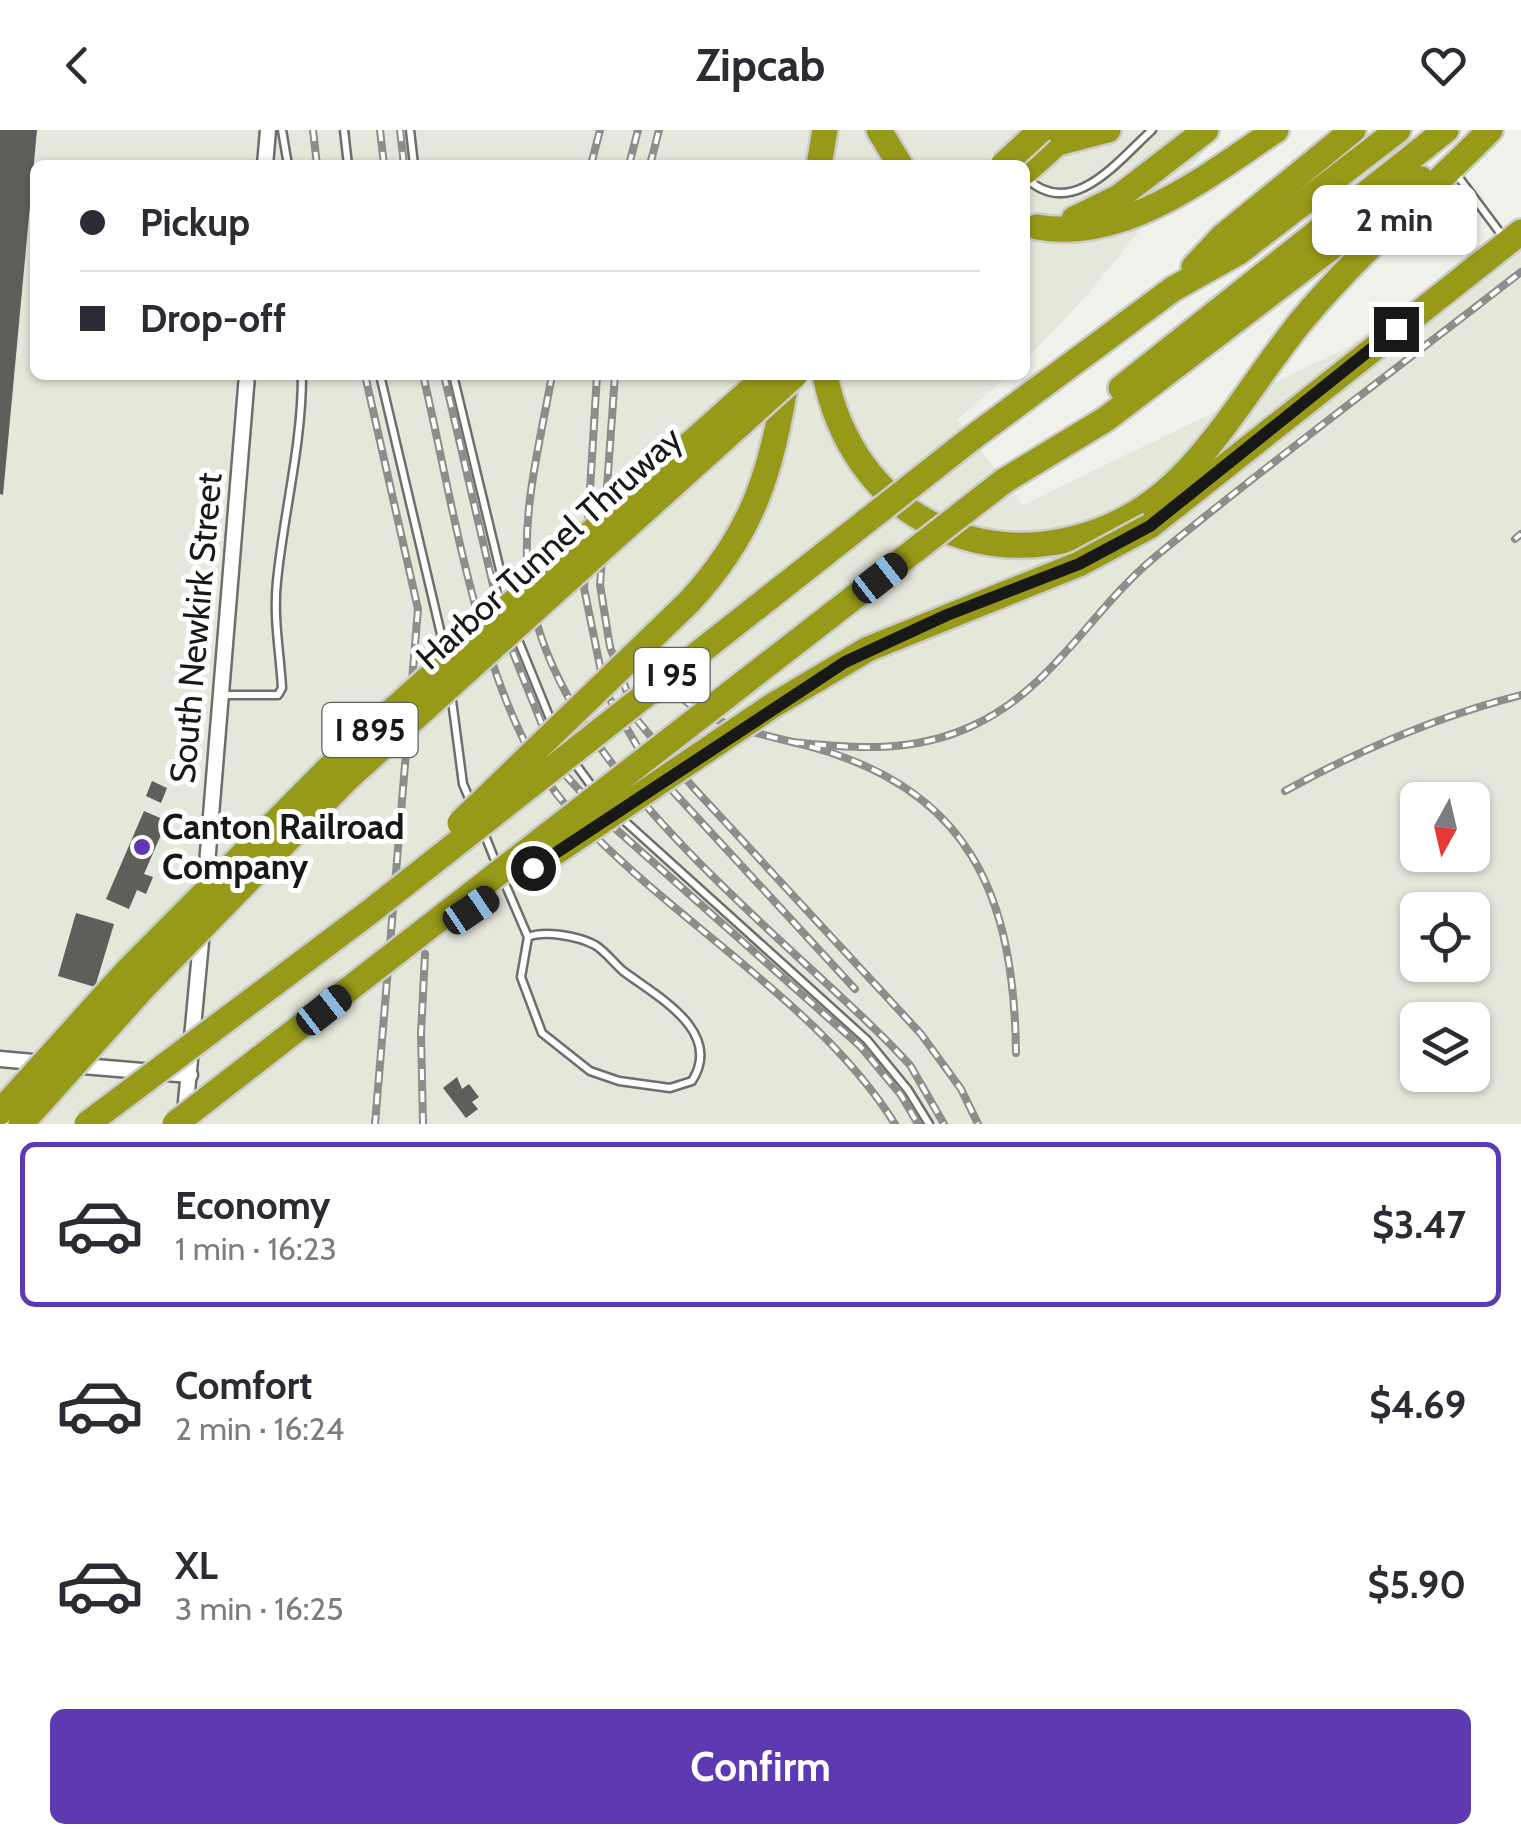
<!DOCTYPE html>
<meta charset="utf-8">
<style>
:root{--surface:#fff;--page:#f2f2f3;--text:#2b2b33;--muted:#7c7c81;--line:#e1e1e2;--accent:#5d3ab2}
body{margin:0;font-family:Cabin,sans-serif;background:var(--page);color:var(--text);height:100vh;display:flex;flex-direction:column;font-size:38px;white-space:nowrap}
*{box-sizing:border-box;margin:0}
p{font-size:32px;color:var(--muted)}
.icon{flex:none;width:55px;height:55px;fill:none;stroke:currentColor;stroke-width:2;stroke-linecap:round;stroke-linejoin:round}
.map{position:relative;height:994px;overflow:hidden}
.details{display:flex;flex-direction:column;background:var(--surface);flex:1}
.details>*{flex:none}
.guide{position:absolute;left:30px;top:30px;width:1000px;height:220px;border-radius:15px;box-shadow:0 2px 8px #0004;display:grid;align-content:center;height:220px;padding:0 50px;background:var(--surface)}
.needle{width:65px;rotate:188deg}
.buttons{position:absolute;left:1400px;top:652px;display:grid;gap:20px}
.buttons a{display:grid;place-items:center;width:90px;height:90px;border-radius:15px;background:var(--surface);box-shadow:0 2px 8px #0004;font-size:50px}
.end{position:absolute;width:45px;height:45px;margin:-22px;border:12px solid #181917;background:#fff;box-shadow:0 0 0 5px #fff}
.from{border-radius:50%}
.bubble{position:absolute;height:70px;border-radius:15px;background:var(--surface);box-shadow:0 2px 8px #0004;font-size:32px;font-weight:700;line-height:70px;text-align:center}
.car{position:absolute;width:30px;height:60px;margin:-30px -15px;border-radius:12px;box-shadow:0 0 8px 2px #0007;background:linear-gradient(#222 24%,#8ab4d8 0 40%,#222 0 76%,#8ab4d8 0 86%,#222 0)}
.guide b{display:flex;align-items:center;gap:35px;height:95px;font-size:38px}
.guide b+b{border-top:2px solid var(--line)}
.guide i{width:25px;height:25px;background:var(--text)}
ul{padding:18px 0 0;list-style:none}
li{display:flex;align-items:center;gap:30px;height:165px;margin:0 20px 15px;padding:0 30px;border:5px solid transparent;border-radius:15px}
li div{flex:1}
li b{display:block;font-size:38px}
li em{font-style:normal;font-weight:700}
li.current{border-color:var(--accent)}
li>.icon{width:90px;height:90px;stroke-width:1.5}
.primary-button{display:flex;gap:20px;margin-top:auto;padding:20px 50px}
.primary-button a{flex:1;height:115px;border-radius:15px;background:var(--accent);color:#fff;font-size:40px;font-weight:700;line-height:115px;text-align:center}
header{display:flex;justify-content:space-between;align-items:center;height:130px;padding:0 50px;background:var(--surface);font-size:45px;font-weight:700}
.map>svg:first-child{display:block}
.built{fill:#e6e7db;fill-rule:evenodd}
.building{fill:#5e5e5a}
.lines{fill:none;stroke-linecap:round;stroke-linejoin:round}
.lane-casing{stroke:#6e6e6a;stroke-width:11}
.street-casing{stroke:#6e6e6a;stroke-width:19}
.highway-casing{stroke:#ccc;stroke-width:30}
.lane{stroke:#fff;stroke-width:6}
.street{stroke:#fff;stroke-width:14}
.highway{stroke:#979a18;stroke-width:25}
.rail-casing{stroke:#8d8e8a;stroke-width:8}
.rail{stroke:#fff;stroke-width:4;stroke-dasharray:11;stroke-linecap:butt}
.highway-bridge-casing{stroke:#ccc;stroke-width:30;stroke-linecap:butt}
.highway-bridge{stroke:#979a18;stroke-width:25}
.route{stroke:#181917;stroke-width:12}
.poi-dot{fill:#5d3ab2;stroke:#fff;stroke-width:4}
.labels{text-anchor:middle;stroke-width:10;stroke-linejoin:round;paint-order:stroke}
.shield{fill:#fff;stroke:#5d5e5d;stroke-width:2.5}
.shield-label{font-size:32px;font-weight:bold;fill:#181917}
.street-label{font-size:35px;fill:#181917;stroke:#fff}
.poi-label{font-size:35px;font-weight:bold;fill:#181917;stroke:#fff;text-anchor:start}
</style>
<header><svg class="icon" aria-label="back" viewBox="0 0 24 24"><path d="M15 5l-7 7 7 7"/></svg>Zipcab<svg class="icon" aria-label="heart" viewBox="0 0 24 24"><path d="M12 20l-8-8c-3-5 5-10 8-4 3-6 11-1 8 4z"/></svg></header>
<div class="map">
<svg width="1521" height="994" viewBox="0 0 1521 994">
<rect width="100%" height="100%" fill="#f1f1ec"/>
<path class="built" d="M0,0H1221L1089,163L1025,231V35H35V245H1009L957,290L1023,375L1348,217L1521,91V994H0ZM1418,670H1472V725H1418ZM1418,780H1472V835H1418ZM1418,890H1472V945H1418Z"/>
<g class="building">
<polygon points="0,0 37,0 3,365 0,364"/>
<polygon points="152,651 167,658 161,673 146,666"/>
<polygon points="144,681 167,691 144,744 153,747 146,764 137,760 129,779 106,769"/>
<polygon points="76,783 114,794 95,857 58,846"/>
<polygon points="457,947 462,959 469,954 479,967 472,972 478,979 466,988 443,958"/>
</g>
<g class="lines">
<defs>
<g id="lane">
<polyline points="282,0 288,35"/>
<polyline points="344,0 348,35"/>
<polyline points="410,0 414,35"/>
<polyline points="1454,41 1504,108"/>
<path d="M1026,48C1072,91 1117,32 1152,0"/>
<polyline points="380,245 445,521"/>
<polyline points="453,245 507,469"/>
<polyline points="516,505 553,596"/>
<polyline points="451,563 463,654 471,673"/>
<path d="M223,565H278L282,558C280,522 273,488 277,451C284,381 302,315 302,245"/>
<polyline points="571,628 593,658"/>
<polyline points="619,686 867,910 908,960 929,994"/>
<polyline points="484,703 498,738"/>
<path d="M503,749L528,807L521,847L542,903L590,941L619,951L670,958L692,951C724,901 656,866 623,841C614,833 605,821 595,815C578,806 544,800 528,807"/>
</g>
<g id="street">
<polyline points="265,35 268,0"/>
<polyline points="205,759 247,245"/>
<polyline points="0,929 44,933"/>
<polyline points="71,935 190,945"/>
<polyline points="185,983 202,801"/>
</g>
<g id="highway">
<polyline points="879,0 900,35"/>
<polyline points="1058,13 1108,0"/>
<polyline points="819,35 825,0"/>
<polyline points="1025,42 1072,0"/>
<polyline points="1074,89 1119,67 1206,0"/>
<path d="M1037,97C1124,113 1207,46 1276,0"/>
<polyline points="1194,137 1222,107 1353,0"/>
<path d="M825,245C838,310 876,369 938,397C1018,434 1114,412 1177,351C1225,304 1260,241 1303,189C1360,121 1428,63 1490,0"/>
<polyline points="1121,258 1446,0"/>
<polyline points="972,308 1173,159 1239,122 1398,0"/>
<polyline points="1004,351 1106,289 1421,49"/>
<polyline points="1150,396 1521,102"/>
<path d="M689,472C754,402 773,338 787,245"/>
</g>
</defs>
<use href="#lane" class="lane-casing"/>
<use href="#street" class="street-casing"/>
<use href="#highway" class="highway-casing"/>
<use href="#lane" class="lane"/>
<use href="#street" class="street"/>
<use href="#highway" class="highway"/>
<defs>
<g id="rail">
<polyline points="313,0 317,35"/>
<polyline points="380,0 384,35"/>
<polyline points="400,0 404,35"/>
<polyline points="591,35 600,0"/>
<polyline points="629,35 638,0"/>
<polyline points="650,35 659,0"/>
<polyline points="365,245 418,479 375,994"/>
<path d="M423,245C453,370 481,576 564,673C662,786 816,868 895,994"/>
<polyline points="444,245 503,498 560,639 609,693 860,916 901,965 918,994"/>
<path d="M552,245C540,313 520,386 529,455C551,630 769,793 888,912L910,935L944,994"/>
<polyline points="597,245 584,458 605,561 647,633 855,859"/>
<polyline points="615,245 600,455 610,517 638,591 692,656 921,904 961,959 978,994"/>
<polyline points="1515,409 1521,404"/>
<path d="M670,557C706,596 759,603 808,616C971,659 1014,767 1016,923"/>
<path d="M793,612C856,619 914,623 972,596C1052,560 1090,481 1155,427C1274,329 1399,237 1521,142"/>
<path d="M1285,661C1359,620 1439,586 1521,565"/>
<polyline points="423,994 421,904 425,824"/>
</g>
</defs>
<use href="#rail" class="rail-casing"/>
<use href="#rail" class="rail"/>
<defs>
<g id="highway-bridge">
<polyline points="1003,35 1041,0"/>
<polyline points="460,693 689,472"/>
<polyline points="531,739 772,576 868,519 1079,434 1150,396"/>
<polyline points="0,982 127,841 336,631 767,245"/>
<polyline points="21,994 143,858 347,649 795,245"/>
<polyline points="87,994 371,781 972,308"/>
<polyline points="175,994 1004,351"/>
</g>
</defs>
<use href="#highway-bridge" class="highway-bridge-casing"/>
<use href="#highway-bridge" class="highway-bridge"/>
</g>
<g class="lines">
<polyline class="route" points="533,738 845,532 947,485 1079,434 1150,396 1396,199"/>
</g>
<circle class="poi-dot" cx="142" cy="717" r="10"/>
<g class="labels">
<g class="shield">
<rect x="634.5" y="518" width="75" height="54" rx="8"/>
<rect x="322.5" y="573" width="95" height="54" rx="8"/>
</g>
<g class="shield-label">
<text x="672" y="556">I 95</text>
<text x="370" y="611">I 895</text>
</g>
<g class="street-label">
<text transform="translate(549 418) rotate(-42)" y="12">Harbor Tunnel Thruway</text>
<text transform="translate(196 498) rotate(-85)" y="12">South Newkirk Street</text>
</g>
<g class="poi-label">
<text x="162" y="709">Canton Railroad<tspan x="162" dy="40">Company</tspan></text>
</g>
</g>
</svg>
<div class="buttons">
<a><svg class="needle" viewBox="-14 -14 28 28"><path d="M0-13l5 13h-10z" fill="#e53935"/><path d="M0 13l5-13h-10z" fill="#7c7c81"/></svg></a>
<a><svg class="icon" aria-label="locate" viewBox="0 0 24 24"><circle cx="12" cy="12" r="6"/><path d="M12 2v4M12 18v4M2 12h4M18 12h4"/></svg></a>
<a><svg class="icon" aria-label="layers" viewBox="0 0 24 24"><path d="M12 4l9 5-9 5-9-5zM3 14l9 5 9-5"/></svg></a>
</div>
<i class="end from" style="left:533px;top:738px"></i>
<i class="end" style="left:1396px;top:199px"></i>
<div class="bubble" style="left:1312px;top:55px;width:165px">2 min</div>
<i class="car" style="left:880px;top:448px;rotate:52deg"></i>
<i class="car" style="left:471px;top:780px;rotate:56deg"></i>
<i class="car" style="left:324px;top:880px;rotate:52deg"></i>
<div class="guide">
<b><i class="from"></i>Pickup</b>
<b><i></i>Drop-off</b>
</div>
</div>
<section class="details">
<ul>
<li class="current"><svg class="icon" aria-label="car" viewBox="0 0 24 24"><path d="M5 17H2v-5l4-1 3-4h7l3 4 3 1v5h-3M9 17h6M6 11h13"/><circle cx="7" cy="17" r="2"/><circle cx="17" cy="17" r="2"/></svg><div><b>Economy</b><p>1 min · 16:23</p></div><em>$3.47</em></li>
<li><svg class="icon" aria-label="car" viewBox="0 0 24 24"><path d="M5 17H2v-5l4-1 3-4h7l3 4 3 1v5h-3M9 17h6M6 11h13"/><circle cx="7" cy="17" r="2"/><circle cx="17" cy="17" r="2"/></svg><div><b>Comfort</b><p>2 min · 16:24</p></div><em>$4.69</em></li>
<li><svg class="icon" aria-label="car" viewBox="0 0 24 24"><path d="M5 17H2v-5l4-1 3-4h7l3 4 3 1v5h-3M9 17h6M6 11h13"/><circle cx="7" cy="17" r="2"/><circle cx="17" cy="17" r="2"/></svg><div><b>XL</b><p>3 min · 16:25</p></div><em>$5.90</em></li>
</ul>
<div class="primary-button"><a>Confirm</a></div>
</section>
